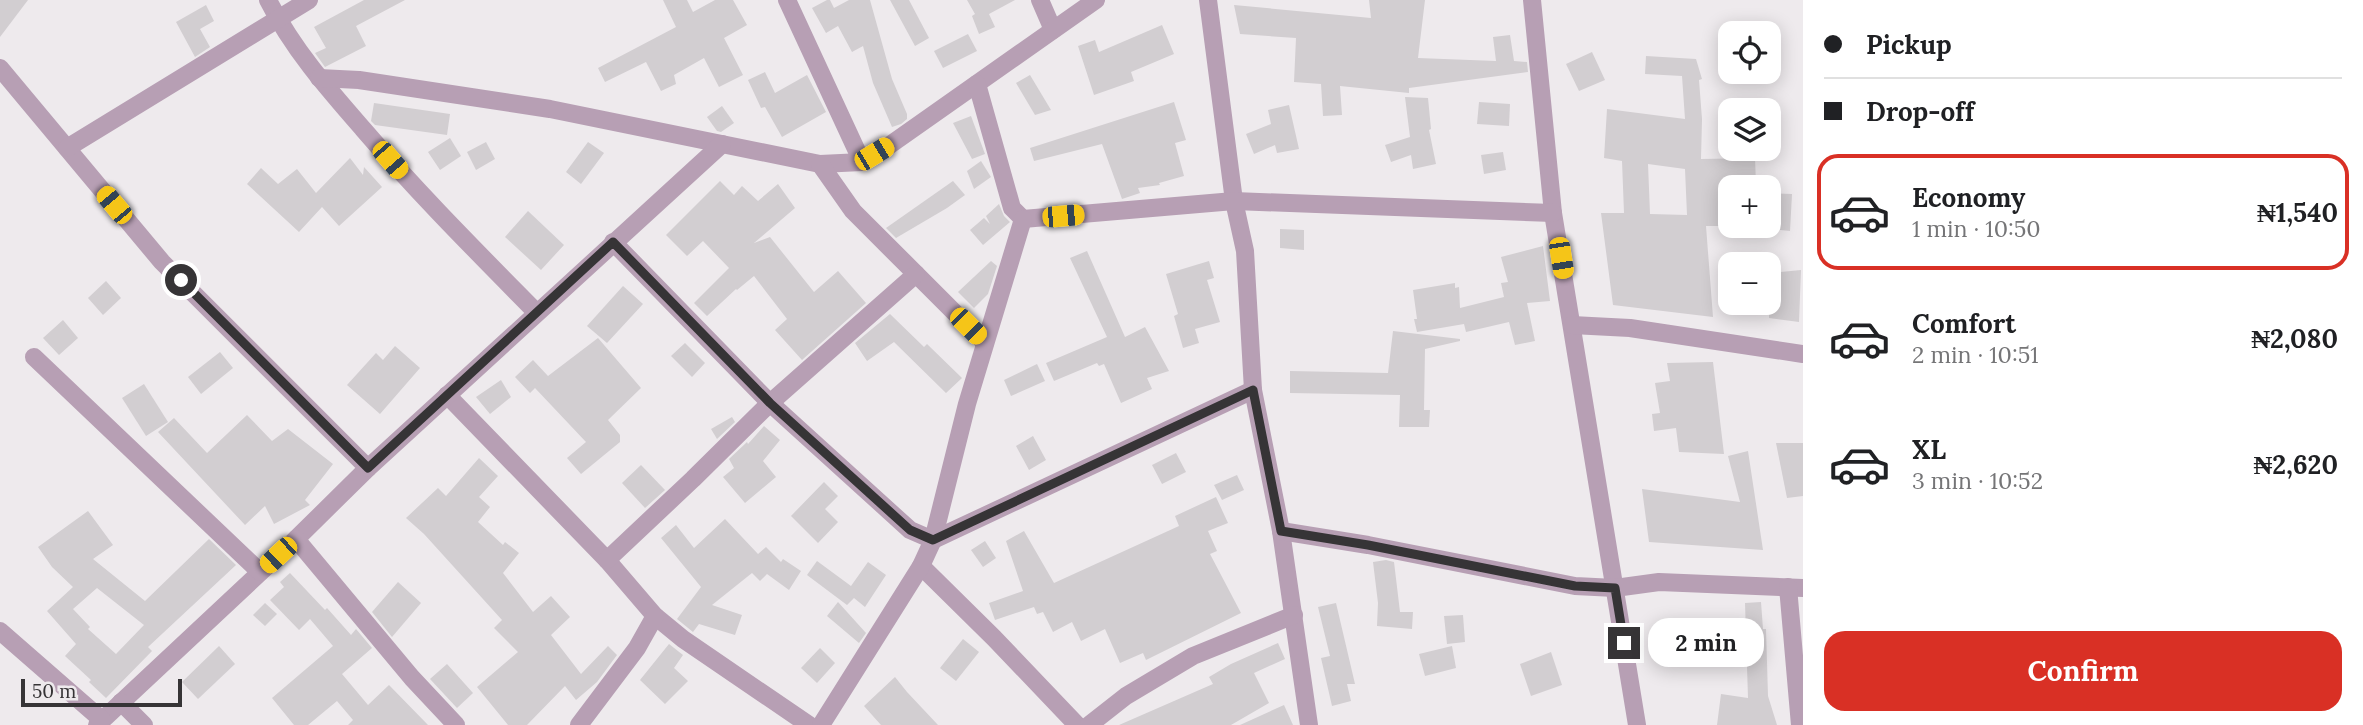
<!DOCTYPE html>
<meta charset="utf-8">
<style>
:root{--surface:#fff;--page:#f6f6f6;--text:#202124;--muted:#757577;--line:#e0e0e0;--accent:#d93025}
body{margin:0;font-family:Lora,serif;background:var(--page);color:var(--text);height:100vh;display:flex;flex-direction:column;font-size:26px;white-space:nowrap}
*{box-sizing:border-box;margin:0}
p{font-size:23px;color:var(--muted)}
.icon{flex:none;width:38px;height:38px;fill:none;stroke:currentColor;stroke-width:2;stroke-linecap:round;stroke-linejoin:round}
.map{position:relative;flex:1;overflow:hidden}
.panel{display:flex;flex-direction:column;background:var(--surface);width:560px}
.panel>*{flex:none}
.guide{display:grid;align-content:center;height:154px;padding:0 21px;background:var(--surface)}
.fabs{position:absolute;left:1718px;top:21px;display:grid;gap:14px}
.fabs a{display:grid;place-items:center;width:63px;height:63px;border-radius:14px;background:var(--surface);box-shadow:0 4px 18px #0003;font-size:35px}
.scale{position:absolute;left:21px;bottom:18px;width:161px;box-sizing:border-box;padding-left:7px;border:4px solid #363436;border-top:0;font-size:19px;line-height:24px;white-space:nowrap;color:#363436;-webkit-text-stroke:5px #eeeaed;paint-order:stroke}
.end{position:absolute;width:32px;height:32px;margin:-16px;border:9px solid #363436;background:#fff;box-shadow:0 0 0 4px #fff}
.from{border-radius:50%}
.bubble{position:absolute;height:49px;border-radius:21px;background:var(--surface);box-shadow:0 4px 18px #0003;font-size:23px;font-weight:800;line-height:49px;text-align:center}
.car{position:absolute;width:21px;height:42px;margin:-21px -10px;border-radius:9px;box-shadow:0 0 5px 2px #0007;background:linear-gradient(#f5c518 24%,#345 0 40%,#f5c518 0 76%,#345 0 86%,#f5c518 0)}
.guide b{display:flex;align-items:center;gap:24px;height:66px;font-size:26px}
.guide b+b{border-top:2px solid var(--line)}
.guide i{width:18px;height:18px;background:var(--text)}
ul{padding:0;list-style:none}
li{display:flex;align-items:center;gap:21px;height:116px;margin:0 14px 10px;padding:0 7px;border:4px solid transparent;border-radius:21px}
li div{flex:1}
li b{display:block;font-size:26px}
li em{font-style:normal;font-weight:800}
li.selected{border-color:var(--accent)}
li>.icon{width:63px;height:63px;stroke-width:1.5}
.action{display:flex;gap:14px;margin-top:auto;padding:14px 21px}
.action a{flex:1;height:80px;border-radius:21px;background:var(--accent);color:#fff;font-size:28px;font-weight:800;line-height:80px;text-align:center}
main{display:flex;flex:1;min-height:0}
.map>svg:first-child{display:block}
.building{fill:#d2ced1;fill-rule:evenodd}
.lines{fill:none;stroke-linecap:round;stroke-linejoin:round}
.minor{stroke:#b79fb4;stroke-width:18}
.route{stroke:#363436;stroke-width:9}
</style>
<main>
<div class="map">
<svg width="1803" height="725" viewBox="0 0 1803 725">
<rect width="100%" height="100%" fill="#eeeaed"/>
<g class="building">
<polygon points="0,0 28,0 0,37"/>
<polygon points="364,0 405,0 356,26 366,46 325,67 315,53 326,48 314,27"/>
<polygon points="663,0 687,0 693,12 715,0 733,0 747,25 724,38 743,75 719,87 704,58 674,75 676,84 661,91 646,62 605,82 598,68 676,27"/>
<polygon points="827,0 830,0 834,8 849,0 870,0 892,79 907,114 907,119 901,124 892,127 873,83 863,46 852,52 838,26 826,33 812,8"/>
<polygon points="890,0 909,0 929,38 915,46"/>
<polygon points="967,0 1015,0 989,14 995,27 979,34 972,16 975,14"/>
<polygon points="1369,0 1425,0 1418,58 1496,61 1493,37 1510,35 1514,61 1527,62 1528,72 1409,88 1409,93 1340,86 1342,115 1323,116 1321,84 1294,82 1296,38 1240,34 1234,5 1371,18"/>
<polygon points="206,5 214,21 200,29 210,47 195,57 176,22"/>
<polygon points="1162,25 1174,54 1131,72 1134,81 1094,95 1078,46 1095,40 1099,52"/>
<polygon points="968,34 977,51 943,68 934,51"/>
<polygon points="1592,52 1605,80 1579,91 1566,64"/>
<path d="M1646,56L1696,59L1702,79L1699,80L1702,119L1701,159L1755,158L1756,184L1734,185V187H1731V226H1706L1713,317L1613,305L1601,213H1624L1622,161L1604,158L1607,109L1685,119L1682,76L1645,74ZM1648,164L1685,169L1687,215L1650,214Z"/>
<polygon points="765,72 775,93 807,75 826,112 782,137 765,107 761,108 748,80"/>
<polygon points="1030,75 1051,110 1035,115 1016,83"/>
<polygon points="1405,97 1428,98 1431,129 1429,130 1436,164 1413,169 1411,155 1391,162 1385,145 1410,137"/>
<polygon points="1174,102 1186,140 1175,143 1184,176 1159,183 1160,185 1138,188 1140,193 1122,199 1102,144 1034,161 1030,148"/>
<polygon points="1479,102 1510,104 1509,126 1477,124"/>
<polygon points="374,103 450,114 447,135 375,125 371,121"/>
<polygon points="1289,105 1299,149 1277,153 1275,145 1254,154 1246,134 1271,124 1268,110"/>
<polygon points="722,106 734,123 721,132 717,131 707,117"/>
<polygon points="971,116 985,154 972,159 953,123"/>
<polygon points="450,138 461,156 440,170 428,152"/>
<polygon points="486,142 495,159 476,170 467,152"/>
<polygon points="588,142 604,153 581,184 566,172"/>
<polygon points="1503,152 1506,170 1484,174 1481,155"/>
<polygon points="350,158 363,175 364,167 382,187 339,226 322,207 299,232 247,184 261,168 278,184 297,169 316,193"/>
<polygon points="981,161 991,177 974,189 967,171"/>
<polygon points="720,181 734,195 742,186 758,201 778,184 795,208 754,243 770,237 814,292 838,271 866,303 802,360 775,330 787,319 754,276 737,290 736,289 707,316 694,303 729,268 703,241 687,256 666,235"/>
<polygon points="953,181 965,195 947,208 896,238 886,228"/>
<polygon points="1769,193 1792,194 1790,231 1769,229"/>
<polygon points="999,204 1004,216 1010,222 983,245 970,230 984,218 990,224 986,216"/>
<polygon points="528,211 564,245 541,270 505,237"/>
<polygon points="1280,229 1304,230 1304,250 1280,248"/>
<polygon points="1543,246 1550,301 1527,303 1535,341 1515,345 1509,322 1466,332 1464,324 1417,332 1414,319 1417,319 1413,290 1455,283 1455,288 1459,287 1460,308 1504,297 1501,283 1508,282 1501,257"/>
<polygon points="1087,251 1125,337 1145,327 1169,371 1147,378 1152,389 1121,403 1104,364 1099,366 1097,363 1054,381 1046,363 1107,337 1070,258"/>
<polygon points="991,261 997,266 988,294 974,308 958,292"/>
<polygon points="1209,261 1214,278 1207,280 1220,322 1195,329 1199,343 1183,348 1174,316 1178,314 1166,274"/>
<polygon points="1801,270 1799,322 1769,318 1769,273"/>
<polygon points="106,281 121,298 103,315 88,298"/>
<polygon points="623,286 643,304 607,343 587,326"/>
<polygon points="890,314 924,347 927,344 962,378 946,393 894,342 867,361 855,343"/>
<polygon points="63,320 78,338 59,355 43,338"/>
<polygon points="1393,331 1460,339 1460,341 1425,349 1424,410 1430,410 1429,427 1399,427 1400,395 1290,393 1290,371 1388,373"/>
<polygon points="598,338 641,388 608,420 620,435 620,442 581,474 567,458 586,442 535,388 530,393 515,377 533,360 548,376"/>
<polygon points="685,343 705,363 692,377 671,356"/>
<polygon points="395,346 420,368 380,414 347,385 376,353 383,360"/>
<polygon points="220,352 233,368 201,394 188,377"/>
<polygon points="1713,362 1724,454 1679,452 1676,428 1654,431 1652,414 1660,413 1655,383 1670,381 1667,363"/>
<polygon points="1037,364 1045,381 1011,396 1004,380"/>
<polygon points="501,380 511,397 490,414 476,397"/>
<polygon points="144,384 168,422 146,436 122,398"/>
<polygon points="247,415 272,441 288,429 333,464 305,500 310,505 274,524 265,506 245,525 158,432 174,418 207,453"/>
<polygon points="732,417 735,422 717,439 711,429"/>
<polygon points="764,426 780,440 763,461 776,477 745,503 723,477 734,468 729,459 747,442 748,444"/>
<polygon points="1033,436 1046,460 1029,470 1016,446"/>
<polygon points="1776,443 1803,443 1803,496 1787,498"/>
<polygon points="1748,451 1763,550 1649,542 1642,489 1740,502 1728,456"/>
<polygon points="1176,453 1186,472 1162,484 1152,465"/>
<polygon points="479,458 498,476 479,497 490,507 478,522 503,545 505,542 519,553 503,573 533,612 551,596 570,617 551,635 581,674 608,646 617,655 597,682 576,700 565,686 527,725 508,725 477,687 518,652 494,628 502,620 424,534 406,518 438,488 446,496"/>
<polygon points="641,465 665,490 645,508 622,483"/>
<polygon points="1237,475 1244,490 1222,500 1214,485"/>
<polygon points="824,482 838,496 825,509 838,522 818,543 791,516"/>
<polygon points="1216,497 1228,523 1208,531 1217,551 1210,554 1241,613 1146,660 1143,653 1120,663 1105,629 1081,641 1072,622 1053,632 1043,612 1037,614 1034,607 995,620 989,603 1023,591 1006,541 1024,531 1054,583 1179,526 1175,516"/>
<path d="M88,511L113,545L93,559L145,601L209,539L236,565L148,647L152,651L106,698L89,682L91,680L65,656L76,644L47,611L73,587L52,567L38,547ZM97,588L144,625L116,654L88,629L90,627L73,609Z"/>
<polygon points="725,519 758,554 766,547 781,562 783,559 801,571 789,590 767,574 760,581 752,573 712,605 742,615 735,635 699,624 693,632 677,619 701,587 661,538 676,525 694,548"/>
<polygon points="985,541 996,558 983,567 971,550"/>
<polygon points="1386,560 1394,562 1400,612 1413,612 1412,629 1377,626 1378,603 1373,562"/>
<polygon points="817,561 851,586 868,562 886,575 865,607 854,598 847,605 807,575"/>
<polygon points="290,573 325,610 327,608 351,635 356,629 372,648 342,674 368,705 389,685 428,725 348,725 353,720 337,701 308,725 294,725 272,698 333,646 310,619 299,630 270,600 284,587 280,582"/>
<polygon points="398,582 421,603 392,637 372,612"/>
<polygon points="838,602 866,633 859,643 827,616"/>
<polygon points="1761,602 1763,629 1766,629 1768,696 1777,725 1717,725 1721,694 1748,698 1745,603"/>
<polygon points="265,603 277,614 265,626 253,615"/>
<polygon points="1336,603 1355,684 1347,684 1351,701 1332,706 1321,658 1330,656 1318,607"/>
<polygon points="1463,615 1465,642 1447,644 1444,616"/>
<polygon points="1686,624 1719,634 1714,651 1681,640"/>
<polygon points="963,639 979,652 956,681 940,668"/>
<polygon points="1278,643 1285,659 1254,673 1269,703 1231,725 1119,725 1213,684 1209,677 1231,664"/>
<polygon points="669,644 683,655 674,668 688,681 665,704 640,680"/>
<polygon points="219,646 235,664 198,699 182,682"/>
<polygon points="1452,646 1456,668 1425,676 1419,654"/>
<polygon points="820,648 835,663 817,683 801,668"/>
<polygon points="1551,652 1562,685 1531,696 1520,664"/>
<polygon points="447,664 473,693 457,708 430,679"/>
<polygon points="895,677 907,692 938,725 881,725 864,706"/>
<polygon points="1284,705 1293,725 1240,725"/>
</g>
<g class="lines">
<g class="minor">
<path d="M268,0C292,48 328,89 363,129C418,193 477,252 536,312"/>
<polyline points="787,0 862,162"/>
<polyline points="1040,0 1053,30"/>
<polyline points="1208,0 1234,201 1245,251 1253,390 1281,531 1309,725"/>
<polyline points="1532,0 1553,213 1637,725"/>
<polyline points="0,68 162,262 368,468 296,539 97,725"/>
<polyline points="319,78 359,80 550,109 820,164 862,162 887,147 1096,0"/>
<polyline points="977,84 1012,208 1023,219 1234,201 1553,213"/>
<polyline points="67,148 309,0"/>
<polyline points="820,164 853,211 985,343"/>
<polyline points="613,242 770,403 910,530 933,540"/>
<polyline points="1572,325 1630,328 1803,354"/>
<polyline points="34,357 260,572"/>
<polyline points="447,395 607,560 655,616 683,639 809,725"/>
<polyline points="368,468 722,144"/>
<polyline points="1281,531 1368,545 1575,586 1615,588 1659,582 1803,588"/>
<polyline points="296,539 412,678 456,725"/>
<polyline points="933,540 1253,390"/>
<polyline points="607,560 693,479 770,403 916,274"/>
<polyline points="921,566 994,638 1077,725"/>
<polyline points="1788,587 1800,725"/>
<polyline points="0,631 102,720"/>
<polyline points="121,702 144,725"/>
<polyline points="579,725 637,648 655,616"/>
<polyline points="821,725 921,566 933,540 967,404 1023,219"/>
<polyline points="1089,725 1126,696 1193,656 1294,615"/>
</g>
</g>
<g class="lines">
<polyline class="route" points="181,280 368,468 613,242 770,403 910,530 933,540 1253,390 1281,531 1368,545 1575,586 1615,588 1624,643"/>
</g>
</svg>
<div class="fabs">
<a><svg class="icon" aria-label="locate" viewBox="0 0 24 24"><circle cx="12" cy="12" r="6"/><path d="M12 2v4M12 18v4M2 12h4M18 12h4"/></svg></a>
<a><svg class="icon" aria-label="layers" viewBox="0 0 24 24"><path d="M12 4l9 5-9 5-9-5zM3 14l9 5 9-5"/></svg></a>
<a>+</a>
<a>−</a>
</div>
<div class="scale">50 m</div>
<i class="end from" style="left:181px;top:280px"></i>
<i class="end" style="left:1624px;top:643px"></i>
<div class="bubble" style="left:1648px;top:618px;width:116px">2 min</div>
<i class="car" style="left:874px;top:154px;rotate:59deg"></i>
<i class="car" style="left:390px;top:160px;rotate:139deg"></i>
<i class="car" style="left:114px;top:205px;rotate:320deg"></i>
<i class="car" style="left:1063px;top:216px;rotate:85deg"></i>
<i class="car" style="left:1561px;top:258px;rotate:171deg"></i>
<i class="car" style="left:968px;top:326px;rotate:135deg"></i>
<i class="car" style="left:278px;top:555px;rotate:227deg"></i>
</div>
<section class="panel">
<div class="guide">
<b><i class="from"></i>Pickup</b>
<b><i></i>Drop-off</b>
</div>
<ul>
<li class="selected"><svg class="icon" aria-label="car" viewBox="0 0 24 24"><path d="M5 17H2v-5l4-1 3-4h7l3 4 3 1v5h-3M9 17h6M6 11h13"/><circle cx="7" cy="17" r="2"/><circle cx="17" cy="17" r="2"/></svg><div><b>Economy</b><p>1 min · 10:50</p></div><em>₦1,540</em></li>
<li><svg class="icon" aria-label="car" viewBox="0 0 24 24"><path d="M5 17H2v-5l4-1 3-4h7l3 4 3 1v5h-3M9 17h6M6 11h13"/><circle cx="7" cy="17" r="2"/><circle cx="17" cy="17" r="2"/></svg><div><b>Comfort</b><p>2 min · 10:51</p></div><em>₦2,080</em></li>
<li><svg class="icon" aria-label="car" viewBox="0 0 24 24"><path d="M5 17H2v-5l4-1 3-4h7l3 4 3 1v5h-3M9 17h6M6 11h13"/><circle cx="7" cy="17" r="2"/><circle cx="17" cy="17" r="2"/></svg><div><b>XL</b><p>3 min · 10:52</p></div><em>₦2,620</em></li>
</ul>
<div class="action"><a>Confirm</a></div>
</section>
</main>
